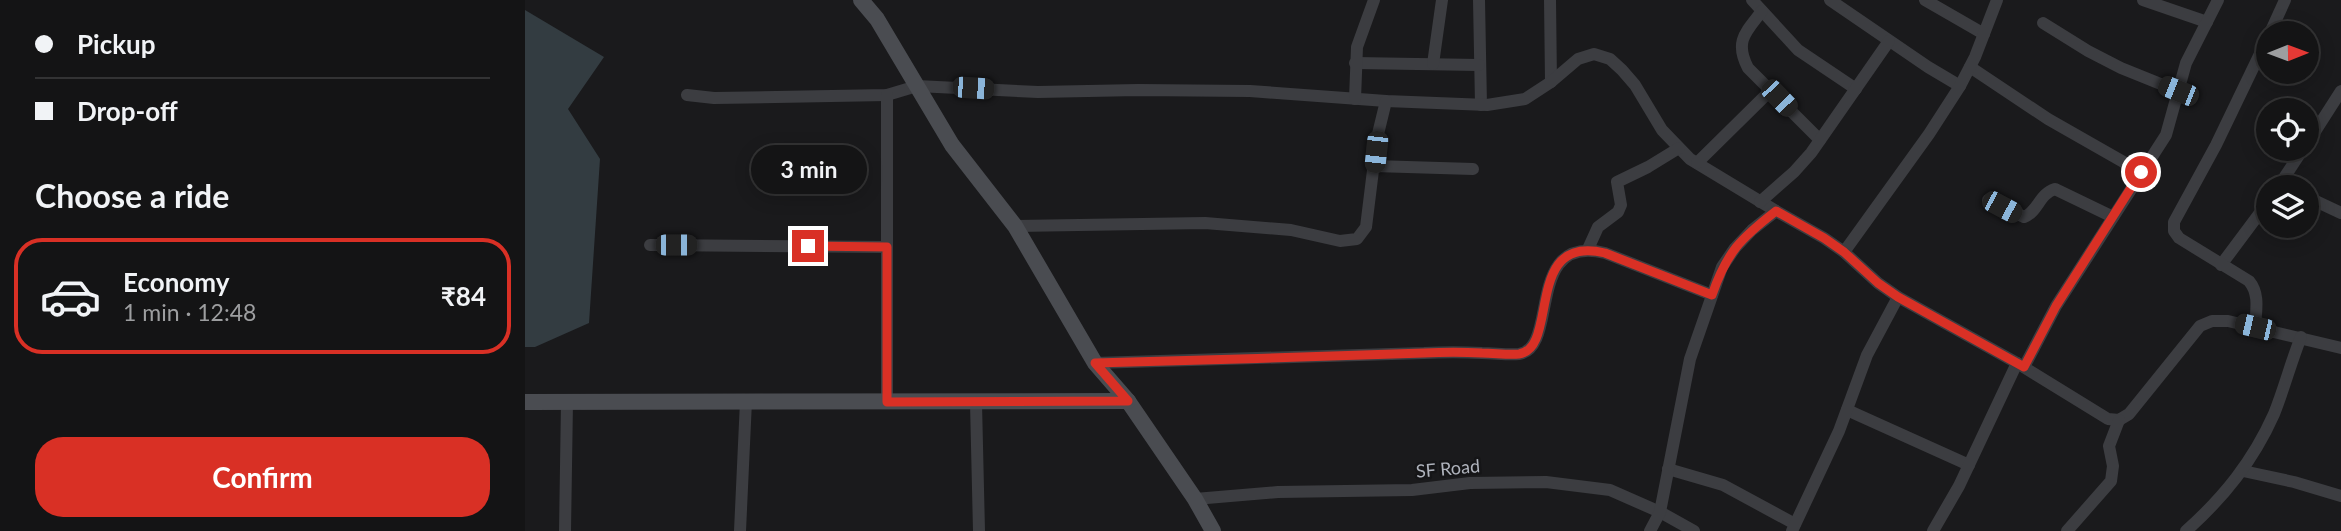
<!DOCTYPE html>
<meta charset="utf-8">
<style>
:root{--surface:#141415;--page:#212122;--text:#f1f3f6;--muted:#9d9ea0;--line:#333334;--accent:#d93025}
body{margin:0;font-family:Lato,sans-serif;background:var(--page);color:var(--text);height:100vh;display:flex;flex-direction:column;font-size:26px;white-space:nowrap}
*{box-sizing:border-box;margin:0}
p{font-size:23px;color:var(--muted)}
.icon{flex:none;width:38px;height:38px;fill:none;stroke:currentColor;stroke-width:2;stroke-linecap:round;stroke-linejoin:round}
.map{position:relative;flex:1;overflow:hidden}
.details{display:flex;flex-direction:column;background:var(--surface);width:525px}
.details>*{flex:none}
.guide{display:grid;align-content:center;height:154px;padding:0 35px;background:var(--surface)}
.needle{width:46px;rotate:89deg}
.fabs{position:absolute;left:1731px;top:21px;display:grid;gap:14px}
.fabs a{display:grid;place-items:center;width:63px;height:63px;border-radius:50%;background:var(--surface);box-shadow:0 4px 18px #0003,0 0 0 2px var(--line);font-size:35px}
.end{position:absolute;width:32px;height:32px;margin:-16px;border:9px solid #d93025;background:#fff;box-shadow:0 0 0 4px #fff}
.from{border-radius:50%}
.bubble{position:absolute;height:49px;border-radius:24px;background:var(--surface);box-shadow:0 4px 18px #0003,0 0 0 2px var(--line);font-size:23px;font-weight:700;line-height:49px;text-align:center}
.car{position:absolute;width:21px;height:42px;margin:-21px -10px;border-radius:9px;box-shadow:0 0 5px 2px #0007;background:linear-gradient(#222 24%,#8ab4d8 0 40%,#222 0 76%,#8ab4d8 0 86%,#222 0)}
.guide b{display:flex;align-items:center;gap:24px;height:66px;font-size:26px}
.guide b+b{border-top:2px solid var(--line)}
.guide i{width:18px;height:18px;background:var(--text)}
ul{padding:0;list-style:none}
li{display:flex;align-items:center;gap:21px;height:116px;margin:0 14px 10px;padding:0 21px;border:4px solid transparent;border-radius:28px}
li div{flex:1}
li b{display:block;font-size:26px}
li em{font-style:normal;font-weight:700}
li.on{border-color:var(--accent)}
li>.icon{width:63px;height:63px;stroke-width:1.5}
h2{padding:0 35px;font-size:32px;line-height:84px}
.action{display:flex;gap:14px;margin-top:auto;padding:14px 35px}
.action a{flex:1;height:80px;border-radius:28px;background:var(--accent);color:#fff;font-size:28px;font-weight:700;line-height:80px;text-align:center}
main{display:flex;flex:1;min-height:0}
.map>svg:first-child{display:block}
.water{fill:#333c41}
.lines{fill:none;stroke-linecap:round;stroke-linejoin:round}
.street{stroke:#3c3d41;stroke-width:12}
.secondary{stroke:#4a4c51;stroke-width:16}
.route{stroke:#d93025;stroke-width:9}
.labels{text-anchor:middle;stroke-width:5;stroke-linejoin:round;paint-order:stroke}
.street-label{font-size:18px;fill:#aeb2bb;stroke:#151517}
</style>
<main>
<section class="details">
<div class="guide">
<b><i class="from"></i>Pickup</b>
<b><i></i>Drop-off</b>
</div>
<h2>Choose a ride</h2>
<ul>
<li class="on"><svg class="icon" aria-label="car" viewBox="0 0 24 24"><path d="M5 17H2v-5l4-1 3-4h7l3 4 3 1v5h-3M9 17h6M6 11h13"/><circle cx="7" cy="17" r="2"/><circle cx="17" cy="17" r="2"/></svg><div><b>Economy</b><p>1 min · 12:48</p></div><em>₹84</em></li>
</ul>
<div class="action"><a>Confirm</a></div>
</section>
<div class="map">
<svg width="1816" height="531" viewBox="0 0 1816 531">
<rect width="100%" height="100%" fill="#1a1a1c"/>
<polygon class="water" points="0,10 79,57 43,109 75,159 64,323 10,347 0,347"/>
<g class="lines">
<g class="street">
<polyline points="954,0 956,105"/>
<polyline points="1025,0 1026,82"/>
<polyline points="1227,0 1273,50 1331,89"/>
<polyline points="1305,0 1403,67 1435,86"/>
<polyline points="1400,0 1459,34"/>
<polyline points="1618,0 1682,22"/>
<path d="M1237,11C1221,32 1209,41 1223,68L1295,140"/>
<polyline points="1518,23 1563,51 1596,68 1653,91"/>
<polyline points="1745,33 1760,0"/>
<polyline points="830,63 954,65"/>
<polyline points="908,64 917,0"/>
<polyline points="1445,67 1523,119 1616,172"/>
<polyline points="162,95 189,98 362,95 392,86 513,92 613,90 725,91 861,101 962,105 1000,99 1026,82 1053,59 1069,54 1085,59 1097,70 1110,85 1137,130 1165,159 1251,211 1299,238 1319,252 1353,283 1373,297 1492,363 1583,419 1594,420 1604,414 1675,326 1687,321 1703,321 1816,348"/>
<polyline points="830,99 832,47 849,0"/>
<polyline points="1782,144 1816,91"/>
<polyline points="1172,163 1246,90"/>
<polyline points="849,166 948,169"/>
<polyline points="1753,187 1778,149"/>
<polyline points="1782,197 1816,213"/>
<path d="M1463,200L1499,217C1513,212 1514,194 1530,189L1588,217"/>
<polyline points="1235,202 1269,172 1286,153 1364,41"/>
<polyline points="490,226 680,223 766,230 815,241 832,239 841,227 852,138 861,101"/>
<polyline points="125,245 362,247"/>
<polyline points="1063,249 1073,227 1093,212 1096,205 1092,182 1123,167 1154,148"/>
<polyline points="1319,252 1404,134 1435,86 1450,57 1472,0"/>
<polyline points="1696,265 1743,202"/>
<path d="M1730,327C1731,311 1735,294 1724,281L1654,238L1649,231V222L1691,145L1743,37"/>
<path d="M570,363C679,360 789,357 899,353C918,352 938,352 957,353C969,353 983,355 994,354C1035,348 999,233 1080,253L1187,295"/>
<polyline points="1499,367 1531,306 1641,135 1661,63 1693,0"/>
<polyline points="362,403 362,95"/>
<polyline points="451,403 454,531"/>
<polyline points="1322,410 1444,465"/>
<polyline points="1143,469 1198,485 1270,524"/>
<polyline points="1718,471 1769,482 1816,496"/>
<polyline points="670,499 753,492 887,490 945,483 1021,482 1085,490 1135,512 1169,531"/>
<polyline points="40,531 42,402"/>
<polyline points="215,531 221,401"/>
<polyline points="1125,531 1135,512 1165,359 1197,267 1210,248 1227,230 1251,211"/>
<polyline points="1267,531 1314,431 1342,355 1373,297"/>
<polyline points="1408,531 1434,486 1492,363"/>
<polyline points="1542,531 1586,481 1588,466 1584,446 1594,420"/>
<path d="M1661,531C1699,497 1728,461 1749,414C1759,389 1766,362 1776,337"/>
</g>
<g class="secondary">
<polyline points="336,0 352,19 427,145 490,226 570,363 603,401 670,499 688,531"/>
<polyline points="0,402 603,401"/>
</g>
</g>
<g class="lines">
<path class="route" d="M283,246L362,247V402L603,401L570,363C680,360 789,357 899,353C919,352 938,352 957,353C969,353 983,355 994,354C1035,348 998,233 1080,253L1187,295C1202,252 1215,239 1251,211L1299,238L1319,252L1353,283L1373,297L1499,367L1531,306L1616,172"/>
</g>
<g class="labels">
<g class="street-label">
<text transform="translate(923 469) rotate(-5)" y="6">SF Road</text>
</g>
</g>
</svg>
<div class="fabs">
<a><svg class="needle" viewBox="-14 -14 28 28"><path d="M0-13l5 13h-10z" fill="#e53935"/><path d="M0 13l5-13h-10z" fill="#9d9ea0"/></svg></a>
<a><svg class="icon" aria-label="locate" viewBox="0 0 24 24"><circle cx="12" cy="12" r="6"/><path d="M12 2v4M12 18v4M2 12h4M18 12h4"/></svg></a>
<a><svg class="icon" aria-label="layers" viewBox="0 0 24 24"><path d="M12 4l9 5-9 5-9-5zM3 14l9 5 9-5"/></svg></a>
</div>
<i class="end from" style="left:1616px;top:172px"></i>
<i class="end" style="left:283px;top:246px"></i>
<div class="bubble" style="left:226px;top:145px;width:116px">3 min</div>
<i class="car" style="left:448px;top:88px;rotate:94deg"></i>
<i class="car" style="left:1653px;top:91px;rotate:292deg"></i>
<i class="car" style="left:1254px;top:98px;rotate:136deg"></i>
<i class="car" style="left:851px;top:152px;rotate:186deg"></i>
<i class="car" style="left:1477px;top:207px;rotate:118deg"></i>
<i class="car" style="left:151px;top:245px;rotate:90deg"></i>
<i class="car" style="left:1730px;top:327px;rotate:283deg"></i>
</div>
</main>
